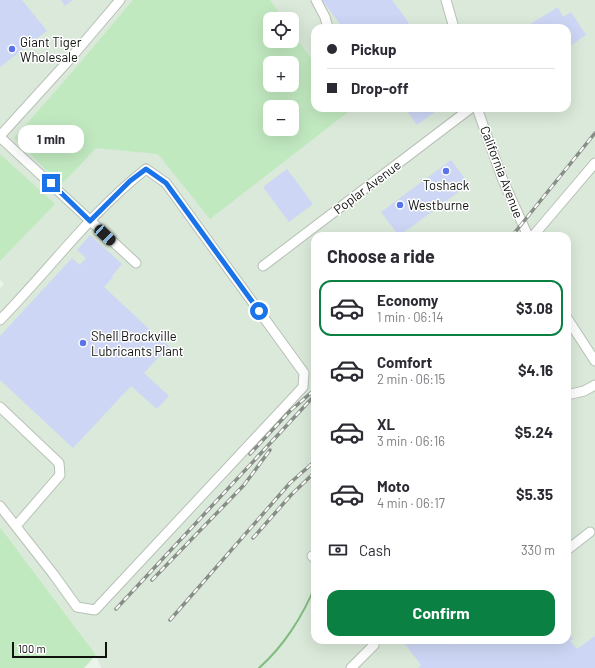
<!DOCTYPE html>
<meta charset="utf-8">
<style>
:root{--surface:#fff;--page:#f2f2f3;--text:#2b2b33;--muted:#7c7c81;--line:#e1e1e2;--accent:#0b8043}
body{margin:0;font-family:Barlow,sans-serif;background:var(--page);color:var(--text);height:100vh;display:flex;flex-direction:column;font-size:15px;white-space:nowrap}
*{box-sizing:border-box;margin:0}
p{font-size:13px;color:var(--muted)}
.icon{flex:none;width:22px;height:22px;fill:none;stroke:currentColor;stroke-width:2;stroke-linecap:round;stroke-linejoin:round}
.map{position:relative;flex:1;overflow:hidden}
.side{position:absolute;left:311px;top:232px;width:260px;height:412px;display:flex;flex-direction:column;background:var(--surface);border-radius:12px;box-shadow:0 4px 16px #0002}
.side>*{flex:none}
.top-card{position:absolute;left:311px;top:24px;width:260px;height:88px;border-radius:12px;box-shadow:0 4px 16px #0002;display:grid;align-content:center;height:88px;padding:0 16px;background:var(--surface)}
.controls{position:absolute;left:263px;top:12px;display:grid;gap:8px}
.controls a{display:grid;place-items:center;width:36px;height:36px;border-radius:8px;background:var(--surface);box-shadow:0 4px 16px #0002;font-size:20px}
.scale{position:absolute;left:12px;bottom:10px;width:95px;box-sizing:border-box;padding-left:4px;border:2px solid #101310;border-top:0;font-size:11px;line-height:14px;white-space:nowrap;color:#101310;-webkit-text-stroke:3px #fff;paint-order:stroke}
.end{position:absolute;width:18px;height:18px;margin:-9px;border:5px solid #1a73e8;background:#fff;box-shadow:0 0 0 2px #fff}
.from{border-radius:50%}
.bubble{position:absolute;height:28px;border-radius:12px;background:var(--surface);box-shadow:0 4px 16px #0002;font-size:13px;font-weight:700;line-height:28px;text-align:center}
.car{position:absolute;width:12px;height:24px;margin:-12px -6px;border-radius:5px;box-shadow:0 0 3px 1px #0007;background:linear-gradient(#222 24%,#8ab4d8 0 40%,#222 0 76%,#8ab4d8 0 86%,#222 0)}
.top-card b{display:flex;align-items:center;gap:14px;height:38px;font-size:15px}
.top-card b+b{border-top:1px solid var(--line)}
.top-card i{width:10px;height:10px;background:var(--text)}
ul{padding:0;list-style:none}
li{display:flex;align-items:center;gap:12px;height:56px;margin:0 8px 6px;padding:0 8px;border:2px solid transparent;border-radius:12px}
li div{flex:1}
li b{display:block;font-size:15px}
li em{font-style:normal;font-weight:700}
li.on{border-color:var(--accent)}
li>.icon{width:36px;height:36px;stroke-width:1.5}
h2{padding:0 16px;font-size:18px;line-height:48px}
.pay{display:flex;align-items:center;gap:10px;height:44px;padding:0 16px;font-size:15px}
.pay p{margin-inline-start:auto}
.cta{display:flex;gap:8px;margin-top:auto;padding:8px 16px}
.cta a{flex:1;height:46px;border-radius:12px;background:var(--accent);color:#fff;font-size:16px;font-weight:700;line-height:46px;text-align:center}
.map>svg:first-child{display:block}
.built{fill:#dae9d9;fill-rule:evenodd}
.green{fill:#c1e9c0;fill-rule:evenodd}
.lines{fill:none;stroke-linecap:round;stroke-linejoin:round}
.stream{stroke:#7fbc7f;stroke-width:2}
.building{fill:#cdd7f5}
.minor-casing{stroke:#b7c0b7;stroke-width:11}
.minor{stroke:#fff;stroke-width:9}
.rail-casing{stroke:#888e87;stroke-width:3.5}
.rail{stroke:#fff;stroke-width:2;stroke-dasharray:6;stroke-linecap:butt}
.route{stroke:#1a73e8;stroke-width:5}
.poi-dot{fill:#5a73e9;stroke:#fff;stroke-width:1.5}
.labels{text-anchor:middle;stroke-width:3;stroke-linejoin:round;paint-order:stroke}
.poi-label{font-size:13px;fill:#101310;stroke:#fff;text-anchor:start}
.street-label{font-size:13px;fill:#101310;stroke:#fff}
</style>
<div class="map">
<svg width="595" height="668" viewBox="0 0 595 668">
<rect width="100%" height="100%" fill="#ebf4ea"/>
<path class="built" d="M0,0H595V668H101L96,655L0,527V288L4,284L0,280ZM270,19H292V41H270ZM315,28H567V108H315ZM270,63H292V85H270ZM270,107H292V129H270ZM315,236H567V640H315Z"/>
<g class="green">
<path d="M133,0H270L283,19H270V41H292V32L315,64V108H345L348,112L210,219L158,154L96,148L61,185L14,138L67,78ZM270,63H292V85H270ZM270,107H292V129H270Z"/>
<polygon points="0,154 55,204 0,261"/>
<polygon points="0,527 96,655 84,668 0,668"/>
</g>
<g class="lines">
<path class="stream" d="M259,668C283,647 303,616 315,586"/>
</g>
<g class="building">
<polygon points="0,0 22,0 47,31 0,67"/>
<polygon points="61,0 73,0 65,6"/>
<polygon points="322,0 392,0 409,23 403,28 343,28"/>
<polygon points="558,7 563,17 571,12 586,35 567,48 567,28 524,28"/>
<polygon points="405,108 440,108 417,125"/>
<polygon points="451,160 469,184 399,236 381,212"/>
<polygon points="287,169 313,204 289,222 263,187"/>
<polygon points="90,235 122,264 112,276 113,277 104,287 161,340 162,339 169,346 144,373 169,396 157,409 131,386 73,448 0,380 0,336 72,258 80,265 86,258 77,250"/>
<polygon points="569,634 573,639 570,641 577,649 595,636 595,668 418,668 421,665 405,644 411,640 447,640 446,641 449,645 455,640 567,640 567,636"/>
</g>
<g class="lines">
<defs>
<g id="minor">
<polyline points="316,0 325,17 328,28"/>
<polyline points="446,0 454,28"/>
<polyline points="477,108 502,178 528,236"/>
<polyline points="0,136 69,60 120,0"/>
<polyline points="0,137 136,263"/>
<polyline points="533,236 595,163"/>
<polyline points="263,266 471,108"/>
<polyline points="567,318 595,361"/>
<path d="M0,320C49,270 91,212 146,169L166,183L304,373L303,387L95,610L77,607L54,575L0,506"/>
<polyline points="567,395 584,391 595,385"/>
<polyline points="0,407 59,463 60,475 16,526"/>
<polyline points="567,550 590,532"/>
<polyline points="312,556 315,559"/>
<polyline points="351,668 374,645 371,640"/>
</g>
</defs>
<use href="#minor" class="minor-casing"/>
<use href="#minor" class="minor"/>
<defs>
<g id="rail">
<polyline points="512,236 595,133"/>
<polyline points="250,454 290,411 312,392"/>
<polyline points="253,538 291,495 315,472"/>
<polyline points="152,580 244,485 270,450"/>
<polyline points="116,609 315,395"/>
<polyline points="170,620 290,483 315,461"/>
</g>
</defs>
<use href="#rail" class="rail-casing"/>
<use href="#rail" class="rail"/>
</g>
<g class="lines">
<polyline class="route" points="51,183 90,221 130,181 146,169 166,183 259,311"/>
</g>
<g class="poi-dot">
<circle cx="12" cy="49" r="4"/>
<circle cx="446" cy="171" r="4"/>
<circle cx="400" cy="205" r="4"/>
<circle cx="83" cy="343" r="4"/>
</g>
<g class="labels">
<g class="poi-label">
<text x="20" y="47">Giant Tiger<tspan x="20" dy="15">Wholesale</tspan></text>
<text x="446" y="190" text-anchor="middle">Toshack</text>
<text x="408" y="210">Westburne</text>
<text x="91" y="341">Shell Brockville<tspan x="91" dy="15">Lubricants Plant</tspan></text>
</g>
<g class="street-label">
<text transform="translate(502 172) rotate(69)" y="5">California Avenue</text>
<text transform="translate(367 187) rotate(-37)" y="5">Poplar Avenue</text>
</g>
</g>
</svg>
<div class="controls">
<a><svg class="icon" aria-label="locate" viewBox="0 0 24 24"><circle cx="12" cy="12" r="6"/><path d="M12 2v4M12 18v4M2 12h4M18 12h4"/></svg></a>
<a>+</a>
<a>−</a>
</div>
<div class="scale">100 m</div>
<i class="end from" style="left:259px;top:311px"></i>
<i class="end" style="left:51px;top:183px"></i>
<div class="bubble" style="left:18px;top:125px;width:66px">1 min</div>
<i class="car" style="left:105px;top:235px;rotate:133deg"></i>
<div class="top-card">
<b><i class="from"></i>Pickup</b>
<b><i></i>Drop-off</b>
</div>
<section class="side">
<h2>Choose a ride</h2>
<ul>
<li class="on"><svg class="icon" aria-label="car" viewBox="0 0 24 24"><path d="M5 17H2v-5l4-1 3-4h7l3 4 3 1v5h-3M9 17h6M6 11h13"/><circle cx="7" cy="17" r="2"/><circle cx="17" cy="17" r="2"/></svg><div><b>Economy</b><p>1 min · 06:14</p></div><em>$3.08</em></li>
<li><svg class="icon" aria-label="car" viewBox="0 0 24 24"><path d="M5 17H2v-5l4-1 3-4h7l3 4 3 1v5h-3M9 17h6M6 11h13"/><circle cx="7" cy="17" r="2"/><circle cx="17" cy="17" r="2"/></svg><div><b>Comfort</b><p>2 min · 06:15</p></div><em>$4.16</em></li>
<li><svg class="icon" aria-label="car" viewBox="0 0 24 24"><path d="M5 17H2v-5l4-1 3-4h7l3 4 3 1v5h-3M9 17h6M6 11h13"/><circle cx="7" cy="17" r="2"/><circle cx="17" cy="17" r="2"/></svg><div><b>XL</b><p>3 min · 06:16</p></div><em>$5.24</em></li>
<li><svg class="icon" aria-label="car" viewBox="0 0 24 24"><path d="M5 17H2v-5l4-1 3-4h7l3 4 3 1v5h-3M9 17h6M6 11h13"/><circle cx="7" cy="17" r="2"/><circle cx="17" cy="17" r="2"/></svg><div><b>Moto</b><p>4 min · 06:17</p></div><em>$5.35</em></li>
</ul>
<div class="pay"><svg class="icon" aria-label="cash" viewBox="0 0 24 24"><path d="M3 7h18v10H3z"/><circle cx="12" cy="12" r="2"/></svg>Cash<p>330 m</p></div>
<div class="cta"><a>Confirm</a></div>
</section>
</div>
